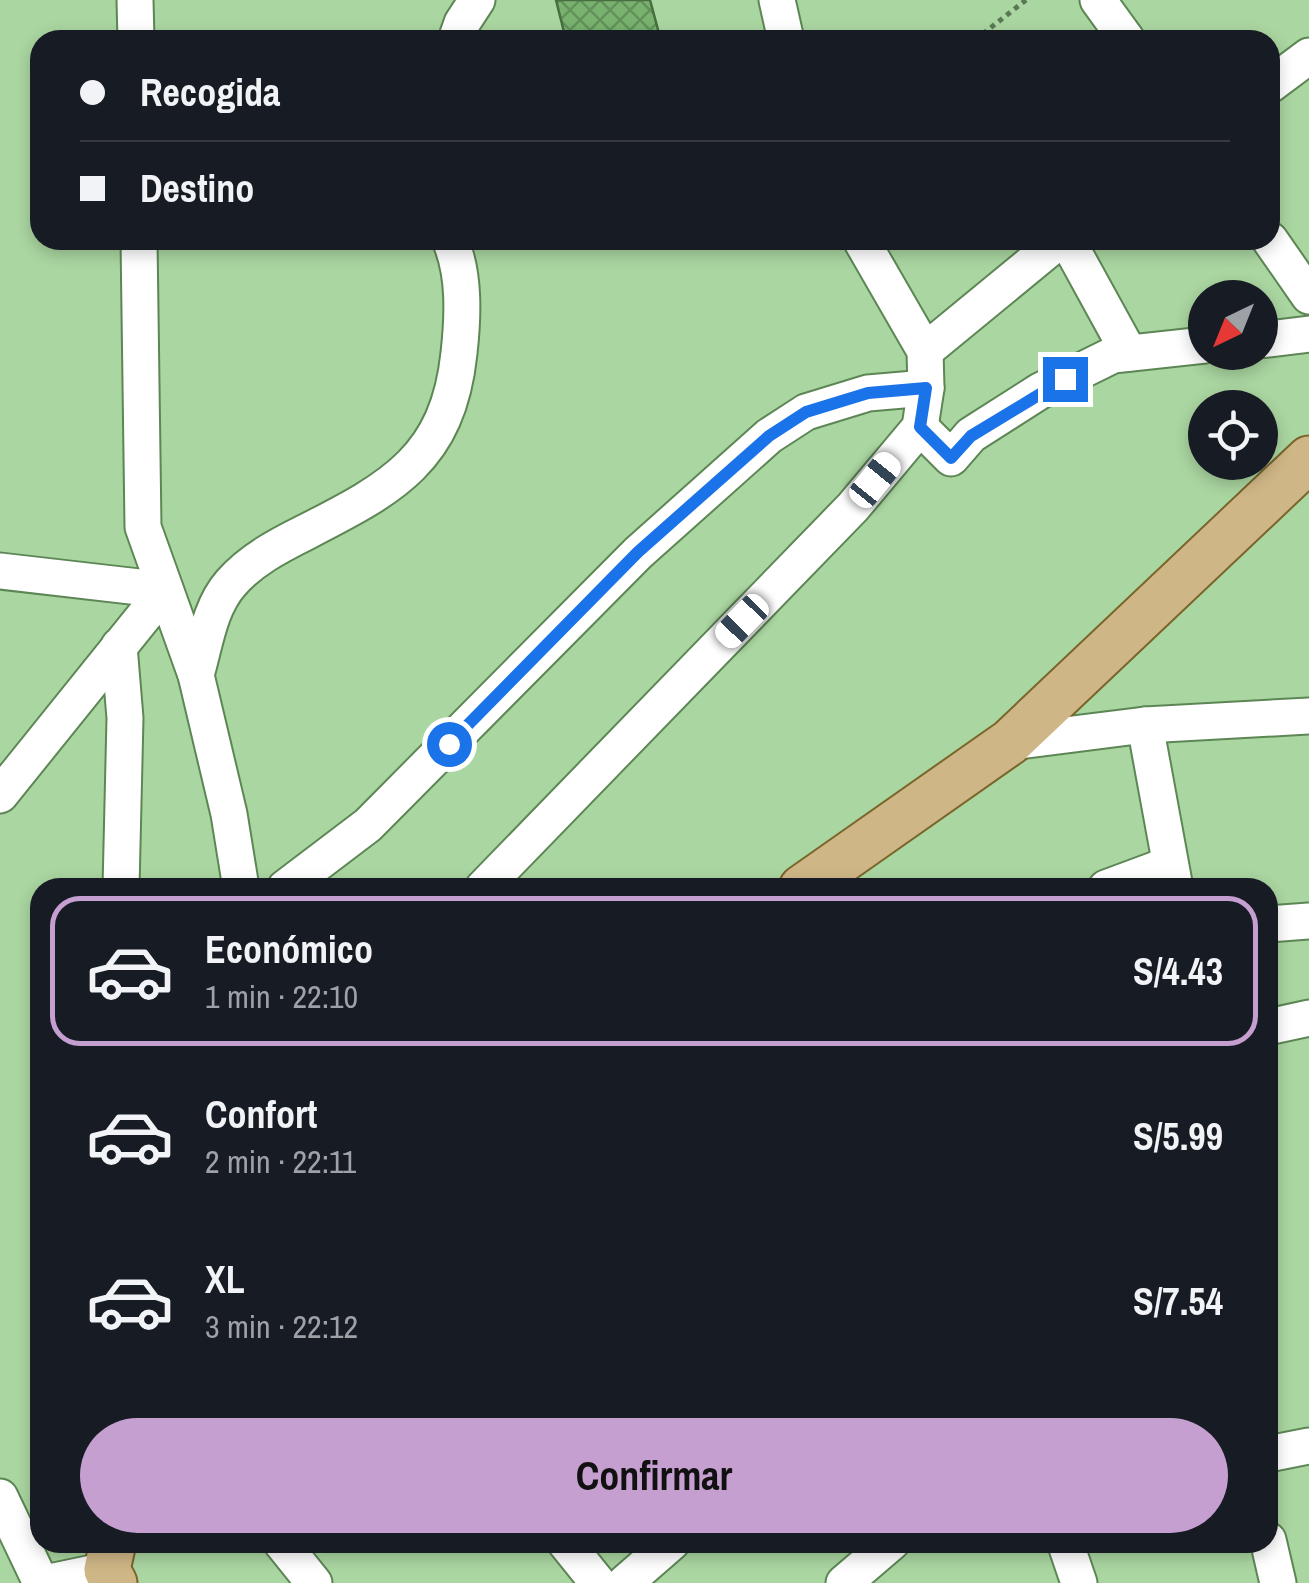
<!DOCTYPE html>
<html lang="es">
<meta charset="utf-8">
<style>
:root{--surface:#171b24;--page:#242831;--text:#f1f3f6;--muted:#9ea1a6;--line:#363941;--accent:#c69fd1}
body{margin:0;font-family:"Archivo Narrow",sans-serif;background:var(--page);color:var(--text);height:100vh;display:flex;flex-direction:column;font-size:38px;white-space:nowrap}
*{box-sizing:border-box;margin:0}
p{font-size:32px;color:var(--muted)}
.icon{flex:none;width:55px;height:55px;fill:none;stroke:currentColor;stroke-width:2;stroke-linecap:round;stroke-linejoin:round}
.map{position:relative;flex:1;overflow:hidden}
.details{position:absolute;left:30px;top:878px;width:1248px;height:675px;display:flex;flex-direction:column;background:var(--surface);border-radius:30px;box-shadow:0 5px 15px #0003}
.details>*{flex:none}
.top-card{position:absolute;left:30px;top:30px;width:1250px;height:220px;border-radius:30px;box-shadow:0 5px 15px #0003;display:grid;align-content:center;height:220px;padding:0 50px;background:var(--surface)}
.needle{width:65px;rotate:223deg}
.controls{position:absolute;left:1188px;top:280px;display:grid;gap:20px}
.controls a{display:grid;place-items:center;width:90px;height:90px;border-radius:50%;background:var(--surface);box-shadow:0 5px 15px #0003;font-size:50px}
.end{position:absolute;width:45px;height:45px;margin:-22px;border:12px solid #1a73e8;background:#fff;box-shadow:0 0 0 5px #fff}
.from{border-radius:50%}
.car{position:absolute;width:30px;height:60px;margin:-30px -15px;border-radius:12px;box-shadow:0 0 8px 2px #0007;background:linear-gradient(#fff 24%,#345 0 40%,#fff 0 76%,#345 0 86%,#fff 0)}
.top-card b{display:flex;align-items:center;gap:35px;height:95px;font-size:38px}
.top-card b+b{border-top:2px solid var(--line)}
.top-card i{width:25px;height:25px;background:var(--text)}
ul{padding:18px 0 0;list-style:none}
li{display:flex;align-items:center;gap:30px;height:150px;margin:0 20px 15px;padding:0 30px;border:5px solid transparent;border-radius:30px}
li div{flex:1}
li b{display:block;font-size:38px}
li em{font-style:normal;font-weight:800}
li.selected{border-color:var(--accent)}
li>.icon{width:90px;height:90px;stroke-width:1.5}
.primary-button{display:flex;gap:20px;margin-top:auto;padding:20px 50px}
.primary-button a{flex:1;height:115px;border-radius:60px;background:var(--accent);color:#111;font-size:40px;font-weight:800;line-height:115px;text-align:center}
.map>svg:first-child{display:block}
.building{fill:url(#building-cross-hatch);stroke:#476f3f;stroke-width:2.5}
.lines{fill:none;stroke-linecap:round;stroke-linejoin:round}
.minor-casing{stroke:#5d8655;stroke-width:39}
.major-casing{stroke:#7a652a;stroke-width:49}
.path{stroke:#5b7855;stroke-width:5;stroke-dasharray:5 5;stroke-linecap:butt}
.minor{stroke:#fff;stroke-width:35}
.major{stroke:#cfb686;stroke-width:45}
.route{stroke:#1a73e8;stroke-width:12}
</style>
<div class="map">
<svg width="1309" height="1583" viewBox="0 0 1309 1583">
<defs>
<pattern id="building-cross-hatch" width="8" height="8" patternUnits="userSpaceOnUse" patternTransform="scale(2.5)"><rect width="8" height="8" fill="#79b26f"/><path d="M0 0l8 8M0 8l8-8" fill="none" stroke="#62915a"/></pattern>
</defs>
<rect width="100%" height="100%" fill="#aad6a1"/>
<polygon class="building" points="556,0 650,0 660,37 647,40 566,40"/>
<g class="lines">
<defs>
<g id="minor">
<polyline points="135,0 136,40"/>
<polyline points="777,0 786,40"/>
<polyline points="1098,0 1127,40"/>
<polyline points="456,40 462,23 477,0"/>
<polyline points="1270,85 1309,56"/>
<polyline points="139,240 143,527 196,675 229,814 241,888"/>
<polyline points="1067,240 1129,353"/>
<polyline points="1270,240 1309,296"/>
<polyline points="1260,340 1309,334"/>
<polyline points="925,351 1060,240"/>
<polyline points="920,427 951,458 971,435 1040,391 1113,355 1205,345"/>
<polyline points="0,571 165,590"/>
<polyline points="119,646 125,718 121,888"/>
<path d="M196,675C205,645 209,608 231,583C251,560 278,546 306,532C392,488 448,459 459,353C463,317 465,274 450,240"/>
<polyline points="1145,725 1175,888"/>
<polyline points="1010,742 1145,725 1309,716"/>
<polyline points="0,795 165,590"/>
<polyline points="285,888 368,825 638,553 769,436 806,412 868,393 926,388"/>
<polyline points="483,888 853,507 920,427 926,388 925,351 861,240"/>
<polyline points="1106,888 1168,865"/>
<polyline points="1268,924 1309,921"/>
<polyline points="1268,1027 1309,1018"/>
<polyline points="1268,1454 1309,1446"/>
<polyline points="0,1497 41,1583"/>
<polyline points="1268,1540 1278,1583"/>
<polyline points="281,1542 314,1583"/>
<polyline points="565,1542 598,1583"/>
<polyline points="1065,1542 1079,1583"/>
<polyline points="45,1583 107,1570"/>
<polyline points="625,1583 672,1542"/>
<polyline points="844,1583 892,1542"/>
</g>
<g id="major">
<polyline points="802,888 1010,742 1309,459"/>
<polyline points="113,1542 107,1570 114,1583"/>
</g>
</defs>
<use href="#minor" class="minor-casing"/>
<use href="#major" class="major-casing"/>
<polyline class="path" points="975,40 1026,0"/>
<use href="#minor" class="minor"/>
<use href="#major" class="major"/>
</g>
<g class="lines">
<polyline class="route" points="449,744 638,552 769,436 806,412 868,393 926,388 920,427 951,458 971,436 1065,379"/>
</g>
</svg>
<div class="controls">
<a><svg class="needle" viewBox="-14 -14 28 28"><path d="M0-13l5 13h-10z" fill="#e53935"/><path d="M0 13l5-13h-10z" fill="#9ea1a6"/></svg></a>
<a><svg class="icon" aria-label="locate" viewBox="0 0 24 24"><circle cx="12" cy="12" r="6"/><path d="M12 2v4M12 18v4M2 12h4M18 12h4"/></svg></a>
</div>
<i class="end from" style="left:449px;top:744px"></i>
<i class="end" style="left:1065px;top:379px"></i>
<i class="car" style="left:875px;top:480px;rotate:39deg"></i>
<i class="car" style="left:742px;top:621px;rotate:224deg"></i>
<div class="top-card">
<b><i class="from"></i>Recogida</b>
<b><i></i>Destino</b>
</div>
<section class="details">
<ul>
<li class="selected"><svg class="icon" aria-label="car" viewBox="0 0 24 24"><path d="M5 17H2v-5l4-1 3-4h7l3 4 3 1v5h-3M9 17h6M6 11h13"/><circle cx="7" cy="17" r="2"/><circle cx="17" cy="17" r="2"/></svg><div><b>Económico</b><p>1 min · 22:10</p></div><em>S/4.43</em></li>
<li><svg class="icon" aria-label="car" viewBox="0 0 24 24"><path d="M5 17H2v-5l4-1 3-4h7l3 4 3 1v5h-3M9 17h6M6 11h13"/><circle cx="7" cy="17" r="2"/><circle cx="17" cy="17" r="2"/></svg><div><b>Confort</b><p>2 min · 22:11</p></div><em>S/5.99</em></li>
<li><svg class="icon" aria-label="car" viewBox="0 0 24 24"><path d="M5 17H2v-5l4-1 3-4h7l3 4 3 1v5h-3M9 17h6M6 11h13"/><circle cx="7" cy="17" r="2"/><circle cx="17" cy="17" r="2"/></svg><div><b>XL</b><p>3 min · 22:12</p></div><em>S/7.54</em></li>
</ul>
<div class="primary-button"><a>Confirmar</a></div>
</section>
</div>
